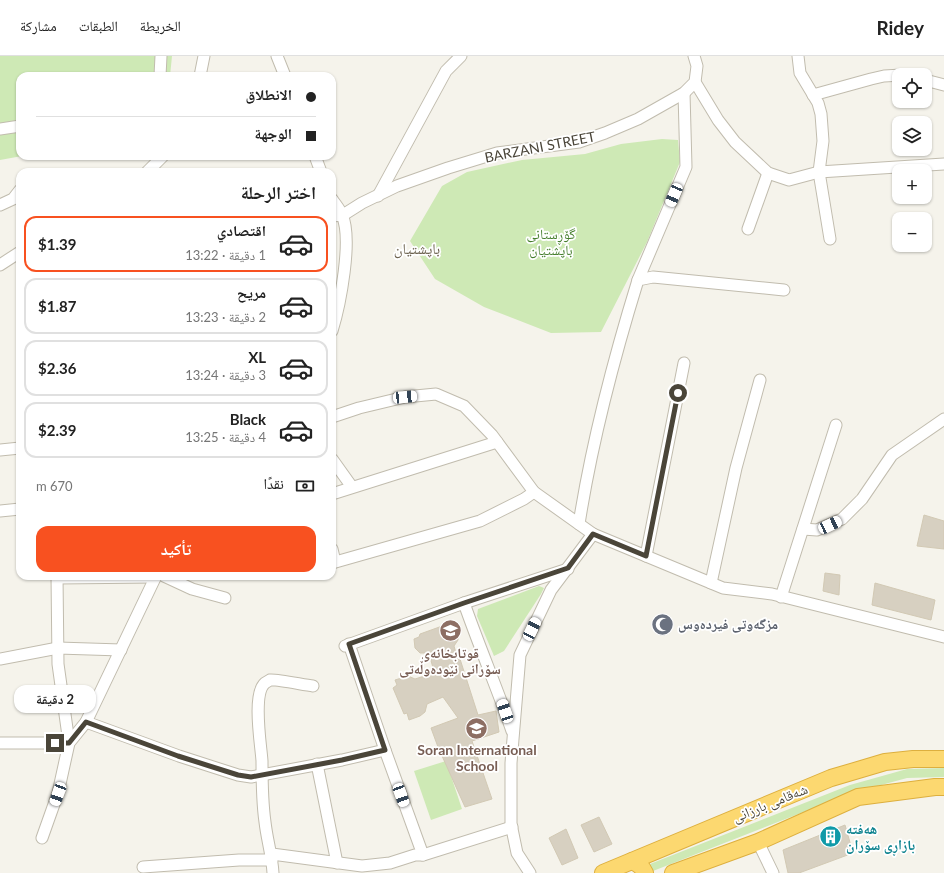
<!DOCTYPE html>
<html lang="ar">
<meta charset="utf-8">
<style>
:root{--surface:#fff;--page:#f2f2f2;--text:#222;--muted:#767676;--line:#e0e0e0;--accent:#f85120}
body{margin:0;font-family:Lato,"Noto Naskh Arabic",sans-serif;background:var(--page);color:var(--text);direction:rtl;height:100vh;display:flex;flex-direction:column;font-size:15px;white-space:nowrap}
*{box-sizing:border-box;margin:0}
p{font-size:13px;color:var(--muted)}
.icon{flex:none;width:22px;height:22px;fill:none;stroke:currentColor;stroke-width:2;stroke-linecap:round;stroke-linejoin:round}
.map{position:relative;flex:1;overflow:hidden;direction:ltr}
.side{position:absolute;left:16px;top:112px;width:320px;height:412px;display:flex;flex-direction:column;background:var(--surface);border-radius:12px;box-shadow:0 1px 3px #0004;direction:rtl}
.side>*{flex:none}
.banner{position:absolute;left:16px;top:16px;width:320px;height:88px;border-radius:12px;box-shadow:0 1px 3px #0004;direction:rtl;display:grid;align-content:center;height:88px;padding:0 20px;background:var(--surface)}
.controls{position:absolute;left:892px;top:12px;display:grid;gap:8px}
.controls a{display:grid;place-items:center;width:40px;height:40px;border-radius:8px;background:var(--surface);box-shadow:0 1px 3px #0004;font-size:20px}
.end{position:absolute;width:18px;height:18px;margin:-9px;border:5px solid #4a4539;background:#fff;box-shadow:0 0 0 2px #fff}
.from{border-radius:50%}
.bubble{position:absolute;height:28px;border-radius:12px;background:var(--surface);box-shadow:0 1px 3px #0004;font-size:13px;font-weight:700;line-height:28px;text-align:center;direction:rtl}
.car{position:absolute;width:12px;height:24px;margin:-12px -6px;border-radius:5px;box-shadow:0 0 3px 1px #0007;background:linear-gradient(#fff 24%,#345 0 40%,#fff 0 76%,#345 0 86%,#fff 0)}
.banner b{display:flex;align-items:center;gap:14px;height:38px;font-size:15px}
.banner b+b{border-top:1px solid var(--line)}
.banner i{width:10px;height:10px;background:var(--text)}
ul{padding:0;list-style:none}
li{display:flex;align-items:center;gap:12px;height:56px;margin:0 8px 6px;padding:0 12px;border:2px solid var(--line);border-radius:12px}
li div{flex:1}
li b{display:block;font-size:15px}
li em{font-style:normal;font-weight:700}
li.selected{border-color:var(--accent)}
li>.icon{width:36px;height:36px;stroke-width:1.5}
h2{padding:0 20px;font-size:18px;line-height:48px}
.pay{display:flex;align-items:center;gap:10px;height:44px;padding:0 20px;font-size:15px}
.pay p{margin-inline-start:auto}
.primary-button{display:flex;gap:8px;margin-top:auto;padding:8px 20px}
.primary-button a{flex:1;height:46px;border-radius:12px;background:var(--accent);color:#fff;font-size:16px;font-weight:700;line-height:46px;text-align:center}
header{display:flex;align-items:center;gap:24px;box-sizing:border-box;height:56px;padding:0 20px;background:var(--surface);border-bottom:1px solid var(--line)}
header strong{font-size:19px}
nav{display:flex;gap:22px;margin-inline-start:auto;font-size:14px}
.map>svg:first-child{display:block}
.green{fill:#cee9b5}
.building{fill:#d7d0c1;stroke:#d2c9b4}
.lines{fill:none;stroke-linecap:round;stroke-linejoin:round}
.minor-casing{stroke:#c1bcae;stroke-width:13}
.highway-casing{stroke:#ddaf3e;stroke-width:18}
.minor{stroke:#fff;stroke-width:11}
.highway{stroke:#fcd870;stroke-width:16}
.route{stroke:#4a4539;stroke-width:5}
.labels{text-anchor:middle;stroke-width:3.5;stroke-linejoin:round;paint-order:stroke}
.street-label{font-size:14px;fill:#4a4539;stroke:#fff}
.park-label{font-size:14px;fill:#447d2b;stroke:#fff}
.worship-label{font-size:14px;font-weight:bold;fill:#5b616d;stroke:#fff;text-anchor:start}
.education-label{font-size:14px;font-weight:bold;fill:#785e54;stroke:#fff}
.culture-label{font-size:14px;font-weight:bold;fill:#0d838f;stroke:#fff;text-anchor:start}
.neighbourhood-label{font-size:15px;fill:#6d6350;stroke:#fff}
</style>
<header>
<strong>Ridey</strong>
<nav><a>الخريطة</a><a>الطبقات</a><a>مشاركة</a></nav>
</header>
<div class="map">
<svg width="944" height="817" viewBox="0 0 944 817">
<rect width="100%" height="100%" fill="#f5f3eb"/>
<g class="green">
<polygon points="0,0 172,0 170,20 20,20 20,100 22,100 0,104"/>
<polygon points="662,83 678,84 680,106 647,186 601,276 551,277 484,251 435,223 410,185 442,130 467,116 522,104 585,98 621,88"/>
<polygon points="539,530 544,532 541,538 504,595 494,600 477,560 478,553"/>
<polygon points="446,705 462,753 431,764 414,715"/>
<polygon points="944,712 944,721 907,722 852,737 653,815 650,808 850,729 907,713"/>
</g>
<g class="building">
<polygon points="924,459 944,465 944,493 917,490"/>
<polygon points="825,517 840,519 839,539 823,535"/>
<polygon points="875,527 935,544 931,564 872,549"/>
<polygon points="445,569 447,571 452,571 454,574 456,574 458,581 458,584 454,590 458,604 460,603 478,659 496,655 499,676 472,685 492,743 465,751 438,691 431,672 458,662 443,641 427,648 425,656 420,660 409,664 407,657 404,658 393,632 397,629 395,624 408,620 415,623 431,618 429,614 433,612 429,597 420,597 415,592 414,583 419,581 420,578"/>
<polygon points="599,761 612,788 594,796 581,769"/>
<polygon points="845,769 853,797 799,817 788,817 783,794"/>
<polygon points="566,773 578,802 562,809 549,782"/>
</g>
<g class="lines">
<defs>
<g id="minor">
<polyline points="277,0 285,20"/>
<polyline points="798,0 800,17 818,47 821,58 823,85 819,116 830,183"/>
<polyline points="160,20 161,0"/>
<polyline points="200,20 204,0"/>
<polyline points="925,24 944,29"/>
<polyline points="695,26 718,64 735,86 768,117 789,124 819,116 944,108"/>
<polyline points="813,39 871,23 884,20 902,19"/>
<polyline points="0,73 20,70"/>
<polyline points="315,100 321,116"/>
<polyline points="147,116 163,100"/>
<polyline points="378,140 446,15 461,0"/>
<path d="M332,143C335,148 340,153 342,159C353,183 340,249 332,275"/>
<polyline points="0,149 13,143 20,134"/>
<polyline points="332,160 343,159 362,147 397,130 448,112 497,97 579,86 605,77 638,63 684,37 695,26 697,10 694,0"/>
<polyline points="748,173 768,117"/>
<polyline points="0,209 20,196"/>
<polyline points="638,224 686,111 684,37"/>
<polyline points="332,361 359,352 405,341 436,338 464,350 492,379 534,436 593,478 723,532 772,538 944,581"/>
<polyline points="0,394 20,392"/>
<polyline points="332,403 352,431"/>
<polyline points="332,438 497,386"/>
<polyline points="0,455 20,453"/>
<path d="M579,468C592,385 613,305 638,224L653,221L784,234"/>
<polyline points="803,473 817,474 842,463 862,443 892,399 944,363"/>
<polyline points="332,493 335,506"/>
<polyline points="646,500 684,307"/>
<polyline points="332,507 480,465 524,443 534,436"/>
<polyline points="164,520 192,533 225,542"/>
<polyline points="57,522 156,521"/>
<polyline points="711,527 736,412 760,324"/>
<polyline points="781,541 836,369"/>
<path d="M464,547C479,590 497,632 512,675"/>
<polyline points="349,588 385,694 423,799"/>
<polyline points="345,590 464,547 568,513"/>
<polyline points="0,603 58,592 121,594"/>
<polyline points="86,666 179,700 238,719 251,721 342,704 385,694"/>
<polyline points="0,687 69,687 58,608 57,520"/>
<polyline points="317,708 337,807"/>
<polyline points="42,782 58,737 69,687 86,666 156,520"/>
<polyline points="758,786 773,817"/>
<polyline points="272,798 362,810 390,807 415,799 423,799 512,771"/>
<polyline points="143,811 239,804 272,804"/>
<path d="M273,817C272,799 267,784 265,766C262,745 262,726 262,705C261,689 252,638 265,627C265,627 270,624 270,624C276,623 304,629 313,630"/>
<polyline points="530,817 517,797 511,768 511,707 520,599 551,534 593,478"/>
</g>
<g id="highway">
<path d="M632,805C638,808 642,810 645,817"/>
<polyline points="603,817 831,722 885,706 913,703 944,703"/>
<polyline points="673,817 758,786 858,741 935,731 944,731"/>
</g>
</defs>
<use href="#minor" class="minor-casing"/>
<use href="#highway" class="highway-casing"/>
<use href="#minor" class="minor"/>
<use href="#highway" class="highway"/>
</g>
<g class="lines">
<polyline class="route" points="55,687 69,687 86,666 178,700 238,719 251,721 342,704 385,694 349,588 464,547 568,512 593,478 646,500 678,337"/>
</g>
<defs>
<symbol id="mosque-disc" viewBox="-11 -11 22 22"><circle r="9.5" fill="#6b7280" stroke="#fff"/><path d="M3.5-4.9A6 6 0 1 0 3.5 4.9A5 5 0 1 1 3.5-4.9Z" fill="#fff"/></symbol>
<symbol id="school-disc" viewBox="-11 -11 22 22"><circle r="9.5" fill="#8d6e63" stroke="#fff"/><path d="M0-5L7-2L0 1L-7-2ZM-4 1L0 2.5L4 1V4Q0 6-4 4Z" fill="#fff"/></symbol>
<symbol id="building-disc" viewBox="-11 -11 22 22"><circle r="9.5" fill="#0f9aa8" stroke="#fff"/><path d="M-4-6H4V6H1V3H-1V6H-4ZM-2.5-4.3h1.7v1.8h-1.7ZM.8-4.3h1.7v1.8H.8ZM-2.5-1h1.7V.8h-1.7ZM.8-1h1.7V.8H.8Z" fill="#fff"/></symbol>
</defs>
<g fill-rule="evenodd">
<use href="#mosque-disc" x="650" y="556" width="25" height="25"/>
<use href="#school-disc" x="438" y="562" width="25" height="25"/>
<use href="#school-disc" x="464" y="660" width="25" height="25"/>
<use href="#building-disc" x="818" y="768" width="25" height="25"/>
</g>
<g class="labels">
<g class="street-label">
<text transform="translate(540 91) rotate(-11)" y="5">BARZANI STREET</text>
<text transform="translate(770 747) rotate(-22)" y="5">شەقامی بارزانی</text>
</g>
<g class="park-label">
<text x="551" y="183">گۆڕستانی<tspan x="551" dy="16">باپشتیان</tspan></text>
</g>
<g class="worship-label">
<text x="678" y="573">مزگەوتی فیردەوس</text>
</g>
<g class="education-label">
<text x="450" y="602">قوتابخانەی<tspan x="450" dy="16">سۆرانی نێودەوڵەتی</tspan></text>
<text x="477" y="699">Soran International<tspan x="477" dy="16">School</tspan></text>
</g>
<g class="culture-label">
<text x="846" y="778">هەفتە<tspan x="846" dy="16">بازاڕی سۆران</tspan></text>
</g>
<g class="neighbourhood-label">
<text x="417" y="198">باپشتیان</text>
</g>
</g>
</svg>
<div class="controls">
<a><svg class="icon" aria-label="locate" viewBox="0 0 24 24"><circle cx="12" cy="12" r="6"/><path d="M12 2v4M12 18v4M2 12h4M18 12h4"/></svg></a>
<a><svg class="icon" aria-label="layers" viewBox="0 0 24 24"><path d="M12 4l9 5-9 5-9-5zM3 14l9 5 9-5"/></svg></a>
<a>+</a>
<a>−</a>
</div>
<i class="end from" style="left:678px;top:337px"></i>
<i class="end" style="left:55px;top:687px"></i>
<div class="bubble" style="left:14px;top:629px;width:82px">2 دقيقة</div>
<i class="car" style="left:674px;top:139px;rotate:203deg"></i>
<i class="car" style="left:405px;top:341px;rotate:85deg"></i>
<i class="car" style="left:830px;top:469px;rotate:65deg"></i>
<i class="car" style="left:532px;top:573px;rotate:26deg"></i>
<i class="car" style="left:505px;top:655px;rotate:341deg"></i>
<i class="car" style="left:58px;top:738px;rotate:200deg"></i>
<i class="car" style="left:401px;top:739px;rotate:160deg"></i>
<div class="banner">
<b><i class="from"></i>الانطلاق</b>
<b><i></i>الوجهة</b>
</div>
<section class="side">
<h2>اختر الرحلة</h2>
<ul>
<li class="selected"><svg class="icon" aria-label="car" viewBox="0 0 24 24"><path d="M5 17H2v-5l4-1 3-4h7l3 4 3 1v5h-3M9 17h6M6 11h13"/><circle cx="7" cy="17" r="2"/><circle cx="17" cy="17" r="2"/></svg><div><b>اقتصادي</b><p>1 دقيقة · 13:22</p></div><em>$1.39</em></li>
<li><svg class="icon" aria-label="car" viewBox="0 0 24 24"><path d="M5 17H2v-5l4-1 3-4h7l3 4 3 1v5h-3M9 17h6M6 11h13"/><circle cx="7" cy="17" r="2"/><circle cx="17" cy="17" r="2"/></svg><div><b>مريح</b><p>2 دقيقة · 13:23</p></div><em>$1.87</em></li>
<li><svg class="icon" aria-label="car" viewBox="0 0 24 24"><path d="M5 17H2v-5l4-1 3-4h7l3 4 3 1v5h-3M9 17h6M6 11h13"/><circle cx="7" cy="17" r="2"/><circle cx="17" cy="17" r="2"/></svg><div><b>XL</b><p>3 دقيقة · 13:24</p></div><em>$2.36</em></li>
<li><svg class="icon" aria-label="car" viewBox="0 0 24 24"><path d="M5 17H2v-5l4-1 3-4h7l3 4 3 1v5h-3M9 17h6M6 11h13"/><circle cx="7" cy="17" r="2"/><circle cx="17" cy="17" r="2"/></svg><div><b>Black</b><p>4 دقيقة · 13:25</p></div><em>$2.39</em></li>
</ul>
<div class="pay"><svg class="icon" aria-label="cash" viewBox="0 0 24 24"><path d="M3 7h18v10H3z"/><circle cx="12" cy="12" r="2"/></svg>نقدًا<p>670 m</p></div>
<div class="primary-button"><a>تأكيد</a></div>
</section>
</div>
